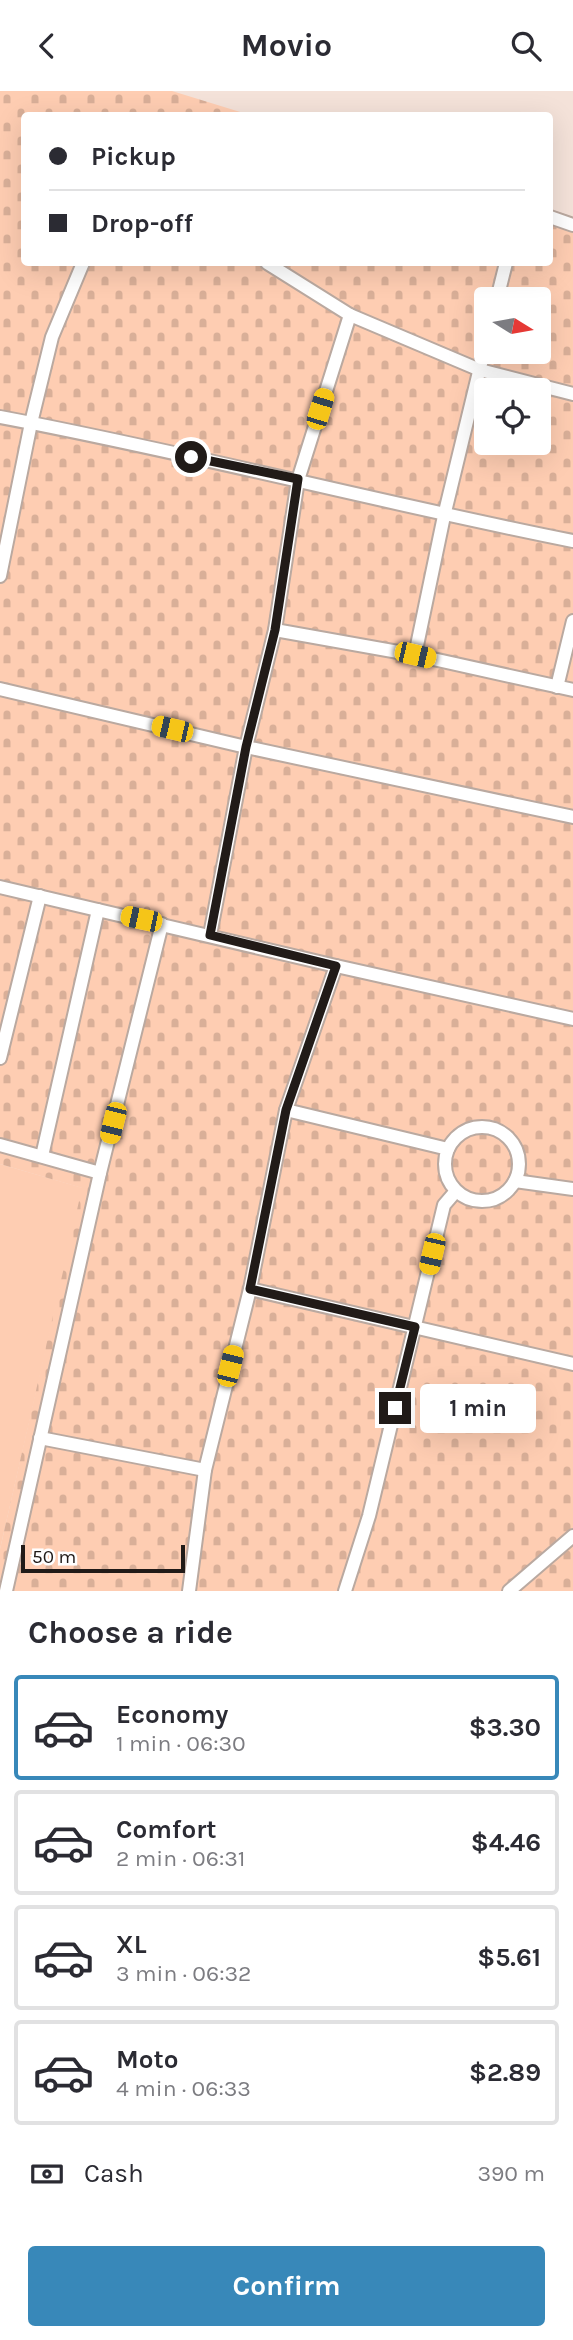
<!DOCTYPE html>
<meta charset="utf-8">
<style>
:root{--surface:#fff;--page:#f7f7f7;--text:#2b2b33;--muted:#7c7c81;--line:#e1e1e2;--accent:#3888b9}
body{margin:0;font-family:Karla,sans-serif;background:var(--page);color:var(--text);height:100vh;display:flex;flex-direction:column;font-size:26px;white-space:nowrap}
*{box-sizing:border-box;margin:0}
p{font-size:23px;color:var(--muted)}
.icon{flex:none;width:38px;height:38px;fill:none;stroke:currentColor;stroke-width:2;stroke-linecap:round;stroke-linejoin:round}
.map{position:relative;height:1500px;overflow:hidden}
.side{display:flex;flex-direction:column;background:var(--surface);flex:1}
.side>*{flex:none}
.guide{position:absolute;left:21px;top:21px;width:532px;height:154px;border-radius:7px;box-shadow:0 7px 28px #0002;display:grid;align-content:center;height:154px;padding:0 28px;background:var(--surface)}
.needle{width:46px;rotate:101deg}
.buttons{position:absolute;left:474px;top:196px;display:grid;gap:14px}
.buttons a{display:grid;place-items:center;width:77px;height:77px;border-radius:7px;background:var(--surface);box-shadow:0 7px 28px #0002;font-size:35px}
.scale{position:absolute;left:21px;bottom:18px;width:164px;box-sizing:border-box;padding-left:7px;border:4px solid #211b18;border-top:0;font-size:19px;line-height:24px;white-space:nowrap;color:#211b18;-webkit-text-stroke:5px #fff;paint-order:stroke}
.end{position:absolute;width:32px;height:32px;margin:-16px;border:9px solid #211b18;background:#fff;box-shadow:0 0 0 4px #fff}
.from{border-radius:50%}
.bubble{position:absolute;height:49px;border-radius:7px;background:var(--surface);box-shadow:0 7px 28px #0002;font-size:23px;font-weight:700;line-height:49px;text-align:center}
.car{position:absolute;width:21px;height:42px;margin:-21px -10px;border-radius:9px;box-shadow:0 0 5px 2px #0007;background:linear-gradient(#f5c518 24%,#345 0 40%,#f5c518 0 76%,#345 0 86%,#f5c518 0)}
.guide b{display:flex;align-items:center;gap:24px;height:66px;font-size:26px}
.guide b+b{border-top:2px solid var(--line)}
.guide i{width:18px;height:18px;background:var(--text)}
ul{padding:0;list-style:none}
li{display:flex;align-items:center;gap:21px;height:105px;margin:0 14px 10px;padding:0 14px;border:4px solid var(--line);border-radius:7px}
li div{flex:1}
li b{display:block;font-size:26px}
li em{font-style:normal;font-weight:700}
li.active{border-color:var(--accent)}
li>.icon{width:63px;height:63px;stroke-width:1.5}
h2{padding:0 28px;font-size:32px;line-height:84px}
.pay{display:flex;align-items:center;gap:18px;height:77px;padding:0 28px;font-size:26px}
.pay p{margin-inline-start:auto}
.primary-button{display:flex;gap:14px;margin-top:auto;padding:14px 28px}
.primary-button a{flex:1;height:80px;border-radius:7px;background:var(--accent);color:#fff;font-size:28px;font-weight:700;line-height:80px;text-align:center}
header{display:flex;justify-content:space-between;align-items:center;height:91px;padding:0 28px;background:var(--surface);font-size:32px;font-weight:700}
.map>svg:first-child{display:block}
.green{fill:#fecdb2}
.cemetery{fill:url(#cemetery-stones);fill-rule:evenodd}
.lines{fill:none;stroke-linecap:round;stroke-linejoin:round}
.lane-casing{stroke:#baa9a0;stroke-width:16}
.lane{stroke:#fff;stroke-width:12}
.route{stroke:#211b18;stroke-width:9}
</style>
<header><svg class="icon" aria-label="back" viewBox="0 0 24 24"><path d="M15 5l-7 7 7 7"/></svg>Movio<svg class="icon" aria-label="search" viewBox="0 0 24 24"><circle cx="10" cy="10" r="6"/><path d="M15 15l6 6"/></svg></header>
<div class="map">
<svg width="573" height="1500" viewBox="0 0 573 1500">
<defs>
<pattern id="cemetery-stones" width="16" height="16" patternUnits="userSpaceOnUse" patternTransform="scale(1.75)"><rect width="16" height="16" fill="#fecdb2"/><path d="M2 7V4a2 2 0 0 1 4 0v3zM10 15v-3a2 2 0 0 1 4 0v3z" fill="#d9af98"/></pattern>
</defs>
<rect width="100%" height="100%" fill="#f4e2d9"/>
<polygon class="green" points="0,1073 83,1097 0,1458"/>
<path class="cemetery" d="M0,0H172L250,24H24V172H550V118L573,126V1500H0V1458L82,1097L0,1073ZM486,208H539V261H486ZM486,299H539V352H486Z"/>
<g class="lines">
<defs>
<g id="lane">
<polyline points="550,126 573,134"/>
<polyline points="267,172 350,224 480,279 573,303"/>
<polyline points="497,208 506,172"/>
<path d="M0,326C192,362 381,412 573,450"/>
<polyline points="0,485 31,332 52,246 83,172"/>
<polyline points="275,539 415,564 573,599"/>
<polyline points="415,564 444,425 486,252"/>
<polyline points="557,596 573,530"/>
<polyline points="0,598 246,656 573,726"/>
<polyline points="0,796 336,875 573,928"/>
<polyline points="210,844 246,656 275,539 298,389 350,224"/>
<polyline points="0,967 40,805"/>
<polyline points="286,1019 448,1058"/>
<circle cx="482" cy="1073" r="37"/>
<polyline points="0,1054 100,1082"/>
<polyline points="42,1065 98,819"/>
<polyline points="515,1090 573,1098"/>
<polyline points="250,1198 573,1273"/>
<polyline points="40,1347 205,1379"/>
<polyline points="6,1500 100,1082 162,833"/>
<polyline points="189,1500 205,1379 250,1198 286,1019 336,875"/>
<polyline points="345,1500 369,1425 444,1114 456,1100"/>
<polyline points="509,1500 573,1445"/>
</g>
</defs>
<use href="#lane" class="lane-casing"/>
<use href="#lane" class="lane"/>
</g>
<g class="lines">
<polyline class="route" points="191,366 298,388 275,539 246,656 210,844 336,875 286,1019 250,1198 415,1236 395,1317"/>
</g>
</svg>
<div class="buttons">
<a><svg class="needle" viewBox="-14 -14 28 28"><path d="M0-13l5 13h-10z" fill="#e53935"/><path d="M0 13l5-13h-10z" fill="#7c7c81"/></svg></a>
<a><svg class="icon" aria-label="locate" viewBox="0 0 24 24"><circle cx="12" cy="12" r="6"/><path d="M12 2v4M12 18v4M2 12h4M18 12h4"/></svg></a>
</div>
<div class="scale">50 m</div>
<i class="end from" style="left:191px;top:366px"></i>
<i class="end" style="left:395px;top:1317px"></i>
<div class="bubble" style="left:420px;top:1293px;width:116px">1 min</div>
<i class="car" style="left:320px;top:318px;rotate:17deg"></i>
<i class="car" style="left:415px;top:564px;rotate:103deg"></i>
<i class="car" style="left:172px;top:638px;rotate:283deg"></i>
<i class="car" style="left:141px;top:828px;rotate:282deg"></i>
<i class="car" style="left:113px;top:1032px;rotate:194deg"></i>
<i class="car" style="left:432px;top:1163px;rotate:193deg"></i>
<i class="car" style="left:230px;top:1275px;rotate:14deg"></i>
<div class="guide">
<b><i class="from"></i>Pickup</b>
<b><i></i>Drop-off</b>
</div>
</div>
<section class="side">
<h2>Choose a ride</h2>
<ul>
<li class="active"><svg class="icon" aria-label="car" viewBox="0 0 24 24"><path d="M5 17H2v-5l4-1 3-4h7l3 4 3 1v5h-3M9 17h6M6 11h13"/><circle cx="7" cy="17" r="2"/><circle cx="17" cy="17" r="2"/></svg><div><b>Economy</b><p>1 min · 06:30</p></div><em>$3.30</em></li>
<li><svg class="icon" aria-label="car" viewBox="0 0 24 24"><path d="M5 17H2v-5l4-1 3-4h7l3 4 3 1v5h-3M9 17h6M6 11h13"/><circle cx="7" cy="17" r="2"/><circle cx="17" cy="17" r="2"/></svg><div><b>Comfort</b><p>2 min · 06:31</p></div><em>$4.46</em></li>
<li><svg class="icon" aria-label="car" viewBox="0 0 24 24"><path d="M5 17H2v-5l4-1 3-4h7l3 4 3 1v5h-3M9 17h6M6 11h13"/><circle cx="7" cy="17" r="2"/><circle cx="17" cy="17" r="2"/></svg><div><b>XL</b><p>3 min · 06:32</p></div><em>$5.61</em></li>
<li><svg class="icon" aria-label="car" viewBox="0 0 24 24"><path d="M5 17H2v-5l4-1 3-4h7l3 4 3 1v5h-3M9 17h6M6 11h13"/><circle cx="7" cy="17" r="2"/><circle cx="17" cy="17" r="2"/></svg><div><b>Moto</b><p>4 min · 06:33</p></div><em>$2.89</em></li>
</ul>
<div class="pay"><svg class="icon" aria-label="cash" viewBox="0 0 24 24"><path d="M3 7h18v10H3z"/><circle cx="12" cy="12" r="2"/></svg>Cash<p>390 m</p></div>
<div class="primary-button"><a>Confirm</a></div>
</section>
